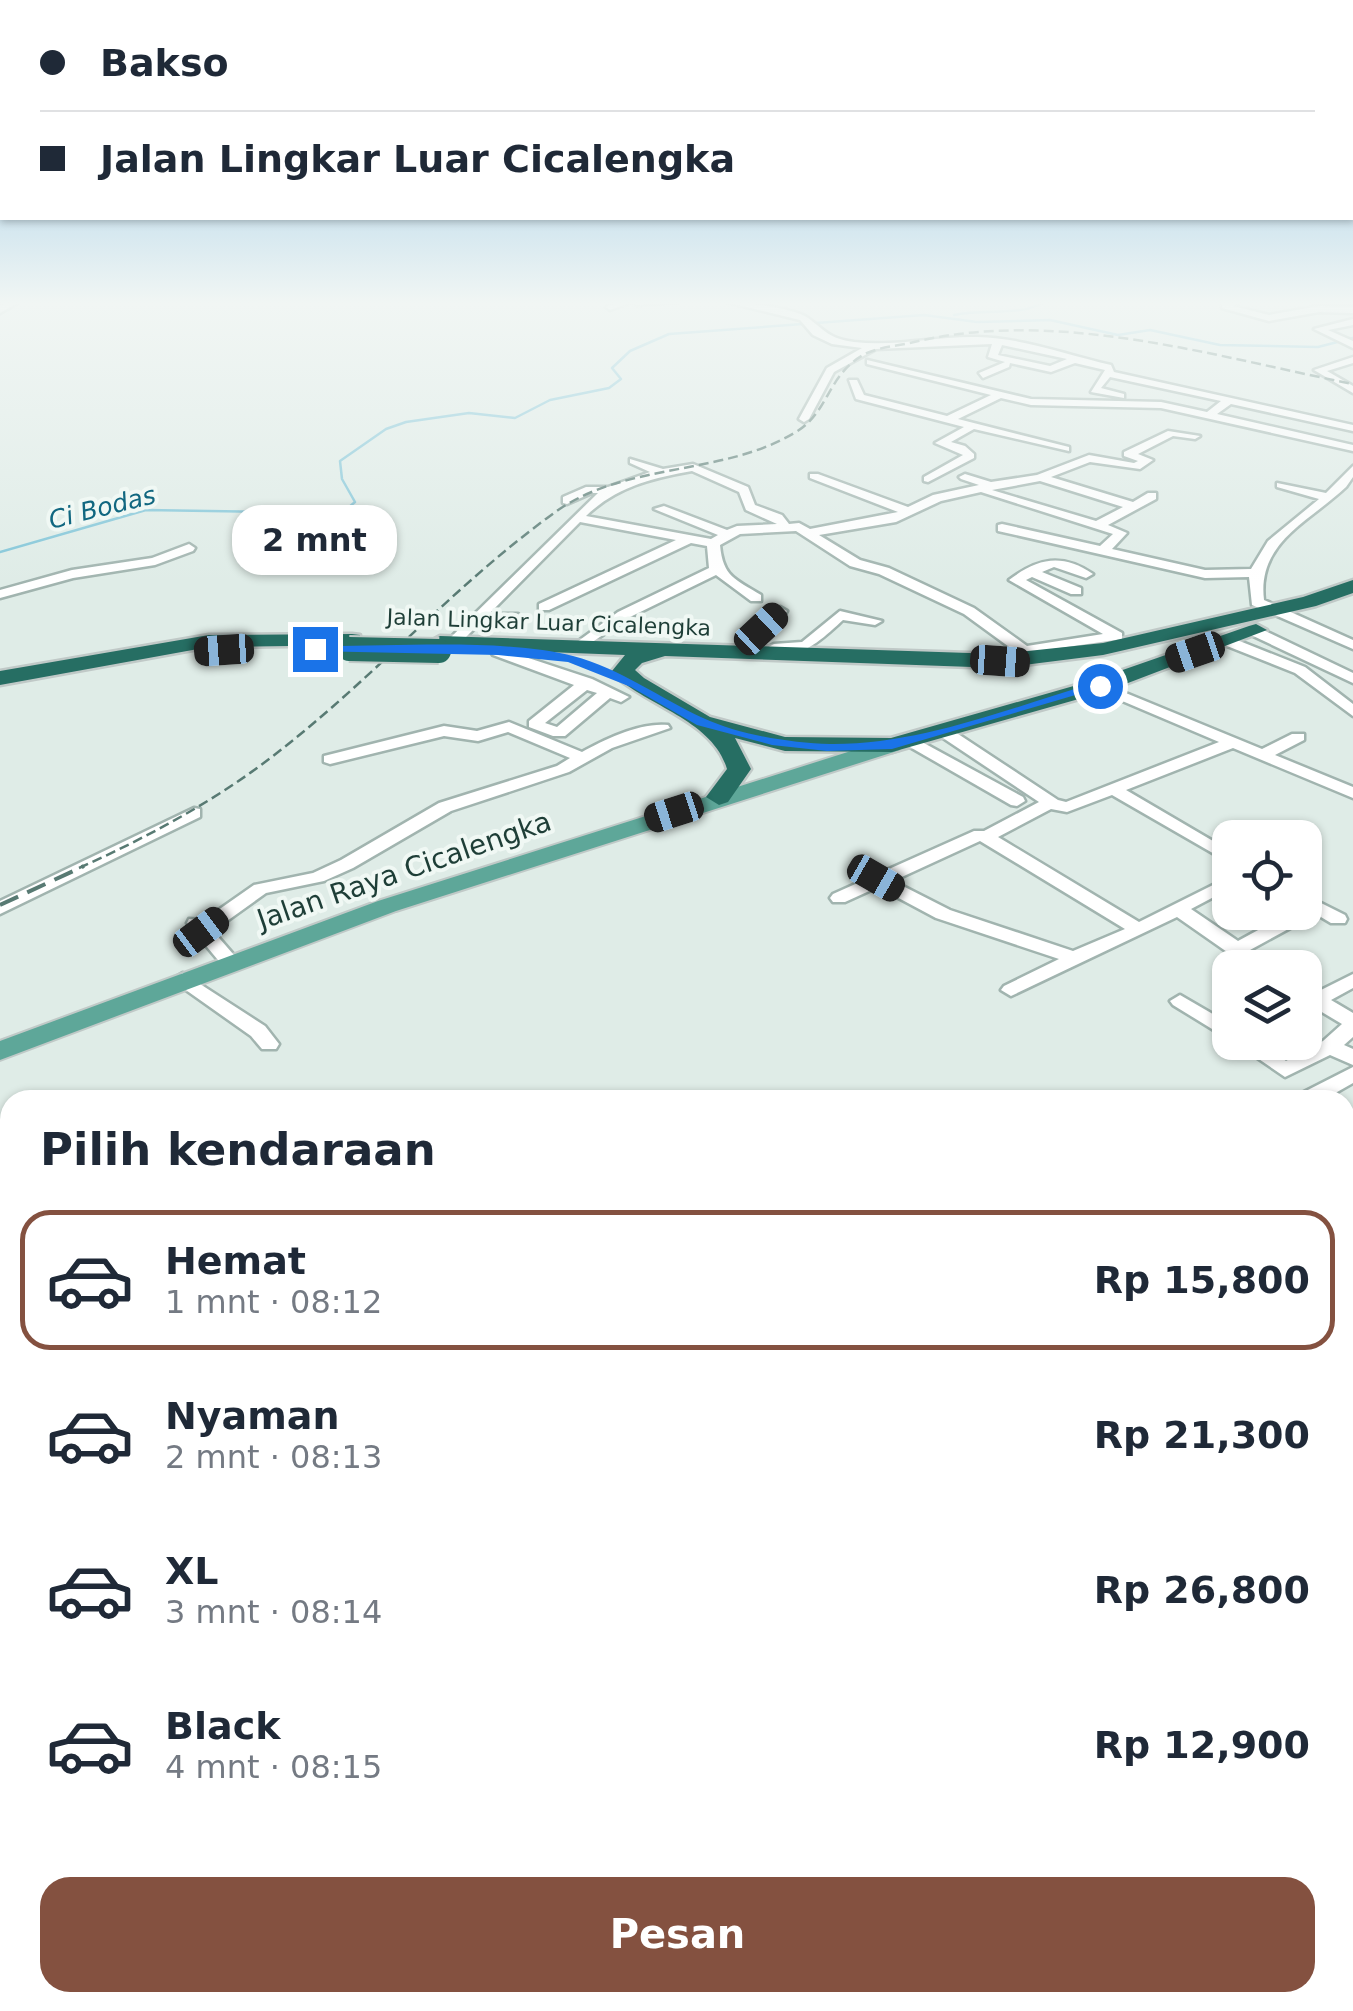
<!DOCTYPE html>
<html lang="id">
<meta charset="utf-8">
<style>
:root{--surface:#fff;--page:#f6f6f7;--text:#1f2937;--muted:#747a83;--line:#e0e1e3;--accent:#845140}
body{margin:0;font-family:"DejaVu Sans",sans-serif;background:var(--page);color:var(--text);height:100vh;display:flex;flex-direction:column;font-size:38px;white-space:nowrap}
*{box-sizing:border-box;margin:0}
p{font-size:32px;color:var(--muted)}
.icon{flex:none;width:55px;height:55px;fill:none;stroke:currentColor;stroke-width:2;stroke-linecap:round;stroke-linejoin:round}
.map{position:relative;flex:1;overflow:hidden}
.side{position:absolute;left:0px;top:1090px;width:1355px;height:922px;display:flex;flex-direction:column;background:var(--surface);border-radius:30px 30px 0 0;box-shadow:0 2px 8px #0004}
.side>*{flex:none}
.top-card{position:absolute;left:0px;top:0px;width:1355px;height:220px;box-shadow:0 2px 8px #0004;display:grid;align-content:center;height:220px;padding:0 40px;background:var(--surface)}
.fabs{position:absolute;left:1212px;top:820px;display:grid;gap:20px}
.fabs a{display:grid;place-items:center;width:110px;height:110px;border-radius:20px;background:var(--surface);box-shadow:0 2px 8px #0004;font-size:50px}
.end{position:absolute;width:45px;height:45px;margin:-22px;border:12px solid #1a73e8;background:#fff;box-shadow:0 0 0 5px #fff}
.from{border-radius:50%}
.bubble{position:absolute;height:70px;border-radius:30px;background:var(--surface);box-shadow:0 2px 8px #0004;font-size:32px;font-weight:600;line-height:70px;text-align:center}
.car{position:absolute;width:30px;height:60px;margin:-30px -15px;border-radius:12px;box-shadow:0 0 8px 2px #0007;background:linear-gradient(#222 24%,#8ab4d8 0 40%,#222 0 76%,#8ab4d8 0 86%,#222 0)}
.top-card b{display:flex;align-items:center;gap:35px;height:95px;font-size:38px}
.top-card b+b{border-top:2px solid var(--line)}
.top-card i{width:25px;height:25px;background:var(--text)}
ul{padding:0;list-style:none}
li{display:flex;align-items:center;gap:30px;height:140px;margin:0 20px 15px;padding:0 20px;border:5px solid transparent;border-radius:30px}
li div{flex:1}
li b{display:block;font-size:38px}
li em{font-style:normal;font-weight:600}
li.selected{border-color:var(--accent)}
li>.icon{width:90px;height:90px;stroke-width:1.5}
h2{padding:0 40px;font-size:45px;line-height:120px}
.primary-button{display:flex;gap:20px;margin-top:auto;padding:20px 40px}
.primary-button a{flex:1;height:115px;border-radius:30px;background:var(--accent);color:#fff;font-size:40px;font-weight:600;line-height:115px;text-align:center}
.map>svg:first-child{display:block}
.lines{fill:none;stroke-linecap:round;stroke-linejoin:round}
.stream{stroke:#80c5d8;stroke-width:2.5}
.minor-casing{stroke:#a1b4af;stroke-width:5}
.major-casing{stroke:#c0c9c7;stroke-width:4}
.highway-casing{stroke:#c0c9c7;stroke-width:5}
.minor{fill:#fff;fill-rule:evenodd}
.major{fill:#5ea799;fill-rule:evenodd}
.highway{fill:#266e63;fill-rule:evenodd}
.rail-far1{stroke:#587a73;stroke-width:2.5;stroke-dasharray:10 5;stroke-linecap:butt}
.rail{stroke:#587a73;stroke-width:4;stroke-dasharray:20 10;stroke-linecap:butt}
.highway-bridge-casing{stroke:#c0c9c7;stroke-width:28;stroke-linecap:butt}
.highway-bridge{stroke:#266e63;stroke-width:24}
.route{fill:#1a73e8}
.labels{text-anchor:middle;stroke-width:8;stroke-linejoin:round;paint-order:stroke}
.far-street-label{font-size:22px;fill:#1e3e37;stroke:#f0f8f4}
.far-water-label{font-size:25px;font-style:italic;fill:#116780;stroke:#f0f8f4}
.street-label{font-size:28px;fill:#1e3e37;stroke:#f0f8f4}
</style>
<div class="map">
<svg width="1353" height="2011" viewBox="0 0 1353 2011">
<rect width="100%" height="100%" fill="#dfece7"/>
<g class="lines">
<g class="stream">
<path d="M954,315C985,308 1020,317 1044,302"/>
<polyline points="0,552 146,510 342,513 355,502 342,479 340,461 386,429 406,422 469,413 515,418 550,400 609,388 621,379 612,368 630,351 669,334 924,315 977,322 1050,320 1118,335 1150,330 1220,345 1318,347 1353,338"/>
</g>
<defs>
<g id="minor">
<polygon points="9,302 19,302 0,313 0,306"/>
<polygon points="619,302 631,302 610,310 606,307"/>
<polygon points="633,302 679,302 637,305"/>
<path d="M726,302C743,302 795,308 808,318C827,332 828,338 854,342C895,347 936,336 977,337C1023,338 1067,355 1111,365L1114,372L1353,425V431L1231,404L1217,414L1353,445V451L1161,408L1031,405L1001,398L958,419L1069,447V451L974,429L951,442L965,446L974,454V458L928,482L924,481V477L963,455L935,443L964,427L856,399L849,380H857L864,395L947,416L991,395L867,364V360L1031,399L1161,402L1207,412L1221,401L1110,377L1101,388L1124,394V398L1091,392L1105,370L1075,363L1051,372L1010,363L1009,367L983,378L979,373L1005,362L988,357L992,344L876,349L834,372L809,419L804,422L799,419L827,368L862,348L832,344L813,335L800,320ZM1002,345L1067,359L1050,366L998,355Z"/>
<polygon points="1227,302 1238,302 1233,306 1269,315 1319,306 1353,307 1353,313 1319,312 1269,321 1222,308 1222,304"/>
<polygon points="1353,319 1353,325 1328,330 1353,341 1353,348 1314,329"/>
<polygon points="1353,357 1353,363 1327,371 1353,386 1353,393 1314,370"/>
<path d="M1168,431L1200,436L1195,439L1173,436L1138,454L1153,460L1140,469L1090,462L1051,477L1133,502L1148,493H1156V499L1108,525L1127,533L1112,549L1205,570L1251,569L1268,541L1319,499L1277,487V483L1326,493L1353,466V477L1346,487C1309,522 1257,542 1264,600L1353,640V649L1252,605L1249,577L1205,578L998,531V525L1002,524L1100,546L1113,534L981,492L941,501L896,522L819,535L860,560L889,568L974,608L1027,646L1103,634L1009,580C1038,558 1062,553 1093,574L1086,578L1054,567L1042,572L1081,588V594H1071L1032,577L1026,580L1122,633V639L1011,655L1009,652L1012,649L964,614L879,574L850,566L796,531L740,534L720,545C723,577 735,579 761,595V601H751L716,575L628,618L582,649L577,648V642L618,612L709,568L707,546L691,543L549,610H539V604L676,540L580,522L489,614H518V620L481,622L458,645L446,642L598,493H592L567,504L563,503V497L586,487H608L650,472L630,463V459L663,469L693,464L748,487L755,505L782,515L789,524L799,523L810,529L898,512L810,478V474H818L908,507L933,495L979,485L961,479L959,477L965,474L991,482L1037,475L1089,455L1134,463L1138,461L1124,456V452ZM692,471L739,492L746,510L777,524L737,526L727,530L664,506L654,509L718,535L711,539L586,516C616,487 652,478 692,471ZM1040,481L1123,507L1096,521L992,490Z"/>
<polygon points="189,544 195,548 193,551 155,565 73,578 0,598 0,590 72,570 152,558"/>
<polygon points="780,607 787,611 785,614 740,656 730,656 730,650"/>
<path d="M840,611L882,621L875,625L843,620C822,639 796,666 767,648L774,644L802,642Z"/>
<polygon points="1249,628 1259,628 1353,673 1353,683 1249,634"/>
<polygon points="1222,638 1232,638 1305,667 1353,704 1353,716 1295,673 1222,644"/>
<path d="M498,648L592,679L629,697L621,702L610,698L565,736H553L529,727V721L574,685L493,655L491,652ZM587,690L597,693L557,727L545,723Z"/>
<path d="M1099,682L1262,749L1292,734H1304V740L1275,755L1353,787V798L1233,748L1126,790L1230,851V863L1112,795L1067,812L1051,809L998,837L1139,922L1221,881L1230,886L1227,890L1191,909L1238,941L1291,912H1305L1307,896L1345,915L1347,919L1345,923H1331L1316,914L1250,950L1273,968H1250L1177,917L1011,996L1001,990L1004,986L1059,959L936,918L878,887L845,902H833L830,898L833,894L974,831H984L1039,802L937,734V728H949L1058,800L1066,802L1219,742L1094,689L1092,686ZM980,841L1125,929L1073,951L950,910L893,881Z"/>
<path d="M509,722L582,752C605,739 641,722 668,725L670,728L612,748L569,772L451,811L353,868L324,881L266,893L213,931L240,962L237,966H223L187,923L189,919L204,920L254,885L313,873L341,860L439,803L557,766L570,758L508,732L478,741L444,736L330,764L324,762V756L444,726L477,731Z"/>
<polygon points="909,735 1023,797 1025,801 1017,806 1011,805 903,743 903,737"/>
<polygon points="194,808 200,809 200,817 0,914 0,901"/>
<polygon points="183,973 265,1026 279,1044 276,1049 262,1049 251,1036 176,983 173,979"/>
<polygon points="1353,974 1353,988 1331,1000 1353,1013 1353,1037 1344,1045 1353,1049 1353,1065 1330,1055 1285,1077 1234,1042 1259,1042 1286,1061 1323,1041 1342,1024 1305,1002 1305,987 1317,992"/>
<polygon points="1180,995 1230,1024 1230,1040 1173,1005 1170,1001"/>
<polygon points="1353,1067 1353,1083 1323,1100 1295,1100 1298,1095"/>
<polygon points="1353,1150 1353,1170 1345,1172 1345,1152"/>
<polygon points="1353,1239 1353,1260 1345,1262 1345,1242"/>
<polygon points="1353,1336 1353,1360 1345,1362 1345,1338"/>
</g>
<polygon id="major" points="892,738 903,745 900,750 396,911 0,1060 0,1041 378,901"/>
<g id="highway">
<path d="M1353,580V593L1316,606L1103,655L1000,668L665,656L642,663L635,670L644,678L710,717L785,737L891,738L1091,681L1249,626L1256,624L1267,630L1107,691L892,752L785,751L735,738L751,769L728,802L719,805L706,797L727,769C713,721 650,707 615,676L612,671L625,655L440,648L429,642L440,636L1000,654L1103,643L1303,597Z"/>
<polygon points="352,634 360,635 360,645 209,647 0,685 0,671 209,635"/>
</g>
</defs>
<use href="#minor" class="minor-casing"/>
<use href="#major" class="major-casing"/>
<use href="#highway" class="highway-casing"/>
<use href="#minor" class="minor"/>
<use href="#major" class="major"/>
<use href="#highway" class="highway"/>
<path class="rail-far1" d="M79,868C137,842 198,810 250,773C358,696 446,591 554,513C625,461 722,477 796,432C829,412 827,376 863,355C877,347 898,346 914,342C1058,308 1212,356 1353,384"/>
<polyline class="rail" points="0,905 84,866"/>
<defs>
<polyline id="highway-bridge" points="349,649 439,651"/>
</defs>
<use href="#highway-bridge" class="highway-bridge-casing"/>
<use href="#highway-bridge" class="highway-bridge"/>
</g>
<linearGradient id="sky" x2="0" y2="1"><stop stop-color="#7ebbe2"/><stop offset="0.52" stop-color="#f1f6f4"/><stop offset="1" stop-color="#f1f6f4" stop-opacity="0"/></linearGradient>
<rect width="1353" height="583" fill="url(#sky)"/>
<path class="route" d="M315,646C388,647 506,638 573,656C621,669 660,698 703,718C740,735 790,743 830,744C920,745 1009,708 1095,683L1106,686L892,749L827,751L772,745L697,725L631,687L568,662L498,655L311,651Z"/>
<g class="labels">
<g class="far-street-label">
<text transform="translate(549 622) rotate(2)" y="8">Jalan Lingkar Luar Cicalengka</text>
</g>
<g class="far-water-label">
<text transform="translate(102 507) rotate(-14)" y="9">Ci Bodas</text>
</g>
<g class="street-label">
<text transform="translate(404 870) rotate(-19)" y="10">Jalan Raya Cicalengka</text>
</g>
</g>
</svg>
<div class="fabs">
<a><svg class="icon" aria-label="locate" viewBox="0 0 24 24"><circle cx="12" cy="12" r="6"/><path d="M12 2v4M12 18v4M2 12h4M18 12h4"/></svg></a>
<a><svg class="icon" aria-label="layers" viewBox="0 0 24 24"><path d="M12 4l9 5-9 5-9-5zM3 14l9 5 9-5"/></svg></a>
</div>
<i class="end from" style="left:1100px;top:686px"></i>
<i class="end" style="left:315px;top:649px"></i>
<div class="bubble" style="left:232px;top:505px;width:165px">2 mnt</div>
<i class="car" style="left:761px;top:629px;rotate:47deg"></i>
<i class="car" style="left:224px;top:650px;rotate:266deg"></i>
<i class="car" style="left:1195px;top:652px;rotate:251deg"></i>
<i class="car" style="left:1000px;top:661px;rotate:94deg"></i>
<i class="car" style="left:674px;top:812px;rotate:252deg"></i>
<i class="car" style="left:876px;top:878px;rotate:120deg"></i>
<i class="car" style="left:201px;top:932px;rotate:53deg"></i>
<div class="top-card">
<b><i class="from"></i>Bakso</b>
<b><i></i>Jalan Lingkar Luar Cicalengka</b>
</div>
<section class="side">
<h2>Pilih kendaraan</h2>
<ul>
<li class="selected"><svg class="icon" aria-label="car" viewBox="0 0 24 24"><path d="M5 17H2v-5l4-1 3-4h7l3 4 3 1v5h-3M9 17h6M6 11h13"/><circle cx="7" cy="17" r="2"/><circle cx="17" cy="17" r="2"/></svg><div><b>Hemat</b><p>1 mnt · 08:12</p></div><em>Rp 15,800</em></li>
<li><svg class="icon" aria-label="car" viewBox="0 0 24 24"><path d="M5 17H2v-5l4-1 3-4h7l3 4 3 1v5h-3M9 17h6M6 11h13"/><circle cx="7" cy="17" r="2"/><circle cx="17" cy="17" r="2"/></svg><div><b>Nyaman</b><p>2 mnt · 08:13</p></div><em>Rp 21,300</em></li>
<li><svg class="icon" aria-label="car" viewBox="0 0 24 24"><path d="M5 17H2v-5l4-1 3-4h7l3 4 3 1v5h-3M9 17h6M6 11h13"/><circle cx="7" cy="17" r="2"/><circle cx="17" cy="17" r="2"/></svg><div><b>XL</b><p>3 mnt · 08:14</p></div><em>Rp 26,800</em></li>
<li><svg class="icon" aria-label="car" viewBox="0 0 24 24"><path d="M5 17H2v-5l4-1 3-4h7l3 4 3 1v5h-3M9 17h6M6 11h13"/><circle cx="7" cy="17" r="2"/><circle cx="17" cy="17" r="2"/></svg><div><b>Black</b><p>4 mnt · 08:15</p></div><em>Rp 12,900</em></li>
</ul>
<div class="primary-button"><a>Pesan</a></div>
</section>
</div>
